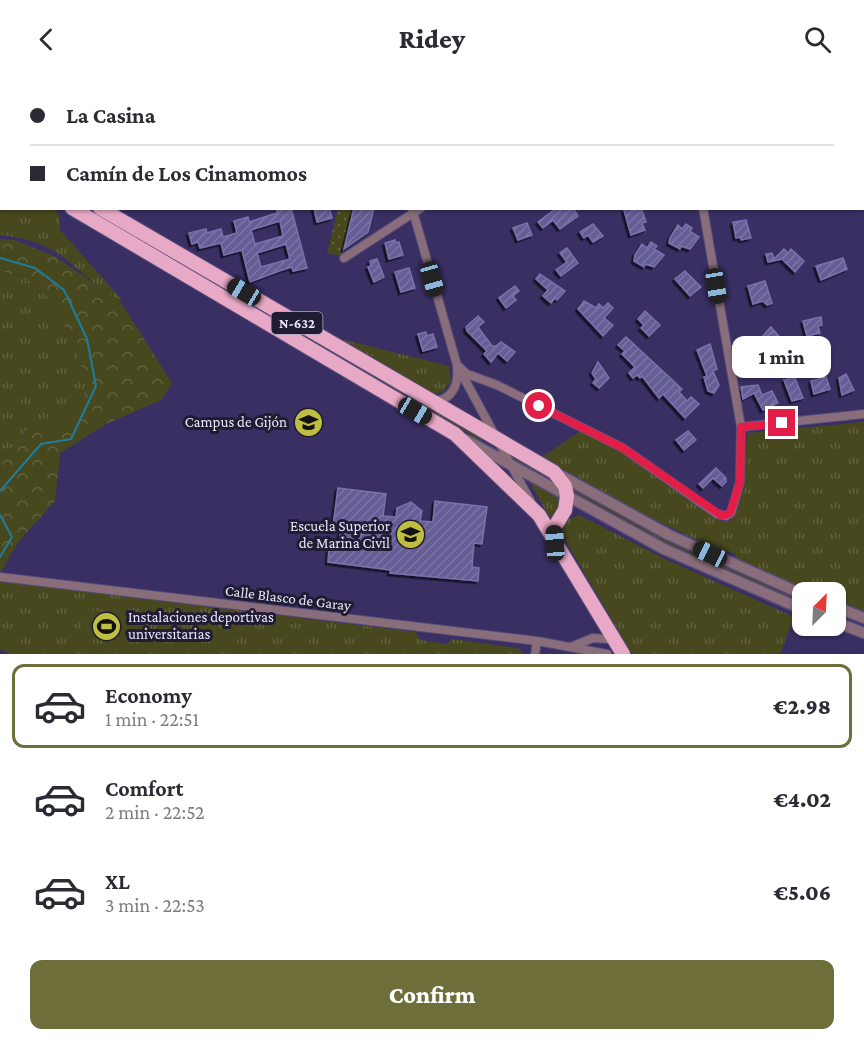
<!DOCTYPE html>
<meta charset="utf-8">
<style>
:root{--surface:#fff;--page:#f2f2f3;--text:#2b2b33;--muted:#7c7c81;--line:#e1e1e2;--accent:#6d6e3a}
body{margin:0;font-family:"Crimson Pro",serif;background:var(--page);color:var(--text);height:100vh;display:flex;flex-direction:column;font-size:22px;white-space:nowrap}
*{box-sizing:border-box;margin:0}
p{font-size:20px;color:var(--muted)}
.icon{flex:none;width:33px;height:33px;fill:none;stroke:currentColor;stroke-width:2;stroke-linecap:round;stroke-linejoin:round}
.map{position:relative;height:576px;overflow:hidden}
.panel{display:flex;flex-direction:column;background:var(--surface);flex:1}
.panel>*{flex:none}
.hud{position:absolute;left:0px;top:0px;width:864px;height:132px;box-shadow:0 2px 4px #0004;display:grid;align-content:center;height:132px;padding:0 30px;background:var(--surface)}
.needle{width:39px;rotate:24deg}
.buttons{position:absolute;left:792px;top:504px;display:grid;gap:12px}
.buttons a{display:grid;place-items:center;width:54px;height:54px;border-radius:12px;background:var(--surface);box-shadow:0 2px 4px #0004;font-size:30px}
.end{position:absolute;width:27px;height:27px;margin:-14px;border:8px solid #e11d48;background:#fff;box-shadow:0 0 0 3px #fff}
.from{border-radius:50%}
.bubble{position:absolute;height:42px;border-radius:12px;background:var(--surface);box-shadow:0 2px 4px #0004;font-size:20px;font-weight:800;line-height:42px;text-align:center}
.car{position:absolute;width:18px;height:36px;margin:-18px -9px;border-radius:8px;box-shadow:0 0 4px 2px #0007;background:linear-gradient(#222 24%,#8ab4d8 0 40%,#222 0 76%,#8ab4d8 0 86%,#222 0)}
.hud b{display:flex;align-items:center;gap:21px;height:57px;font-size:22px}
.hud b+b{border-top:2px solid var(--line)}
.hud i{width:15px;height:15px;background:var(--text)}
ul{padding:10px 0 0;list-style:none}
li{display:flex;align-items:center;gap:18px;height:84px;margin:0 12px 9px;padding:0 18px;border:3px solid transparent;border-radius:12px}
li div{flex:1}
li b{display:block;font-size:22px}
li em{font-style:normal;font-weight:800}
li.active{border-color:var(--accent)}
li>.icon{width:54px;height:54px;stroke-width:1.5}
.primary-button{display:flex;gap:12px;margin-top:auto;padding:12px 30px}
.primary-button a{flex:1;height:69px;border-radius:12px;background:var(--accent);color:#fff;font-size:24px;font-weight:800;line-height:69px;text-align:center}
header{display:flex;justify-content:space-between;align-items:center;height:78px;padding:0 30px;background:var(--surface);font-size:27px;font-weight:800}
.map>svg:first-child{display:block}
.grass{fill:url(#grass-tufts)}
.forest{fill:url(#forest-crowns)}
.park{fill:#48481e}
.garden{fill:url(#garden-dots)}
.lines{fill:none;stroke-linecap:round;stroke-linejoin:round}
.stream{stroke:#1c7da2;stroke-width:2}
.building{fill:url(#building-hatch);stroke:#7a72ad;stroke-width:1.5;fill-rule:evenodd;filter:url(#shadow)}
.minor-casing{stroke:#554c7b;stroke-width:10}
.tertiary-casing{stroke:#554c7b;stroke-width:13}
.primary-casing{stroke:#554c7b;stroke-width:14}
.trunk-casing{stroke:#554c7b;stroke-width:16}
.minor{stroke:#8a6d7a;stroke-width:8}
.tertiary{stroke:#8a6d7a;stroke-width:10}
.primary{stroke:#d99fba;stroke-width:12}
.trunk{stroke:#e8a9c6;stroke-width:14}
.route{stroke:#e11d48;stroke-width:8}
.labels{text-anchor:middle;stroke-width:6;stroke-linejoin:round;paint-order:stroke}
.shield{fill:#201c34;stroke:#adaabf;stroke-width:1.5}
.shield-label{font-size:14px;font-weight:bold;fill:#e9e7fb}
.poi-label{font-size:15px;fill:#e9e7fb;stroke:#201c34;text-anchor:end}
.street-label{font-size:15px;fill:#e9e7fb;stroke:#201c34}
</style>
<header><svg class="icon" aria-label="back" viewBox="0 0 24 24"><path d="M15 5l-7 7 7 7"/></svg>Ridey<svg class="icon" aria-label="search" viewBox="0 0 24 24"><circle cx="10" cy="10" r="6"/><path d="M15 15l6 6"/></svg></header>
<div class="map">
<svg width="864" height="576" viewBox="0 0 864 576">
<defs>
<pattern id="grass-tufts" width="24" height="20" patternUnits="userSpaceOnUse" patternTransform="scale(1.5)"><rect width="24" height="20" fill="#48481e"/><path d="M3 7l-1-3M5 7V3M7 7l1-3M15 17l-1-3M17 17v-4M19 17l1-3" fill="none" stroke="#626240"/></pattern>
<pattern id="forest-crowns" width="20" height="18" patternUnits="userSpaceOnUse" patternTransform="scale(1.5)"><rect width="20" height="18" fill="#48481e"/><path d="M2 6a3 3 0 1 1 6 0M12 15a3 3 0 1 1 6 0" fill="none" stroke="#626240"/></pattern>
<pattern id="garden-dots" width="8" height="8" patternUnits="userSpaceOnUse" patternTransform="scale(1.5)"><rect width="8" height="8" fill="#48481e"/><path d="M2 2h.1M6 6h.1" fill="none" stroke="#626240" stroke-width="1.8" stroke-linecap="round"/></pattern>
<pattern id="building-hatch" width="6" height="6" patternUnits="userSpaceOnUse" patternTransform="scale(1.5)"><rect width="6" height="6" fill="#655d96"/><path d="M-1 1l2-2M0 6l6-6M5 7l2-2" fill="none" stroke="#7b74a6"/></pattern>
<filter id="shadow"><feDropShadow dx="-2.5" dy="2.5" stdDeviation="0" flood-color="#0009"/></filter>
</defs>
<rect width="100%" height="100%" fill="#392f63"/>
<g class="grass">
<path d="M0,104L2,130L54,131L59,136L60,152L122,222C108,222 72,183 54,173C37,163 19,159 0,157Z"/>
<polygon points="84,131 90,131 479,357 483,364"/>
<polygon points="0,193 26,200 53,224 71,262 87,302 84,317 62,345 29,349 0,383"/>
<polygon points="328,258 449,288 451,303 443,314 431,317"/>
<polygon points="864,344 864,533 836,523 836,514 814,514 734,481 736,476 727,473 726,476 633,431 542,379 582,352 642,385 721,443 730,443 744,411 747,355"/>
<polygon points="509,369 618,429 802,516 802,531 664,471 509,386"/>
<polygon points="528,401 565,421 554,440 549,438"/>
<polygon points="579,437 665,481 794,539 780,576 632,576 560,453 567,442"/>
<polygon points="0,503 415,554 421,562 447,566 452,561 518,570 524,576 11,576 0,571"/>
</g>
<polygon class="forest" points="0,161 14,162 54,178 120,223 172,305 161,322 106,346 60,375 55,423 19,463 0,495 0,383 29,349 62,345 84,317 87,302 71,262 53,224 26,200 0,193"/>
<polygon class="park" points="84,531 134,538 130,565 80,558"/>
<polygon class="garden" points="338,131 354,131 341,178 327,175"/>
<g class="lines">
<g class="stream">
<polyline points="0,180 35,190 64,212 87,261 96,308 71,361 41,366 0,413"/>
<polyline points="0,437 12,459 0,479"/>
</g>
</g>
<g class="building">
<path d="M291,130L307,190L293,193L292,189L282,192L250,204L242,172L224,177L221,165L200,170L198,164L192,166L189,155L206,151L207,155L221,151L223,159L237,155L234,143L248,139L249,144L277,135V132ZM280,143L283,158L255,166L251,152ZM286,166L290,181L261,189L257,175Z"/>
<polygon points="314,130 329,130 332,140 317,144"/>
<polygon points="354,130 374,130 368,154 344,171"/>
<polygon points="557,130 573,130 578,138 560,151 553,142 543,150 538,144"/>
<polygon points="632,130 633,133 641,130 646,144 642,145 645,152 631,157 624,132"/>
<polygon points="746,142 751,160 741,162 740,159 736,160 733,144"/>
<polygon points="527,145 532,157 518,162 513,150"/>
<polygon points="593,146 603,158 593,164 588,157 584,160 580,154"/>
<polygon points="686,146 692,150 690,153 699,159 690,171 681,168 680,171 669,165 670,160 678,147 682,151"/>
<polygon points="395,162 396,165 399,164 403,177 389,181 385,165"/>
<polygon points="651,164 657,168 654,171 664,177 654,189 645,186 644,189 634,183 635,177 642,166 647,170"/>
<polygon points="567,170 578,185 561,198 556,192 567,184 560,175"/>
<polygon points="784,171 788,175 791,171 804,183 795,194 782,181 768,184 766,176 772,175 774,181"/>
<polygon points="843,180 847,191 821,202 816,188"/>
<polygon points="377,181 384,199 374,204 368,189 371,188 370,183"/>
<polygon points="409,190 415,210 401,214 395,194"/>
<polygon points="685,193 701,209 690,218 675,201"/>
<polygon points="540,196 565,213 557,222 555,220 551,225 543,218 548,212 536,201"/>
<polygon points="765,203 772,225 767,227 763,223 753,226 748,208"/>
<polygon points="515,208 519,213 513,218 516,222 506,230 499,220"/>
<polygon points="584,223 596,230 599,226 603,230 608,225 613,230 604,240 613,247 603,258 578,231"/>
<polygon points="645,233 660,247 649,258 641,250 644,247 638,241"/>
<polygon points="478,238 484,244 478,249 492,268 496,268 501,264 515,274 507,283 498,275 491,284 484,276 487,273 467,253 466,249"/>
<polygon points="821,239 822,247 818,248 820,255 807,258 803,243"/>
<polygon points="771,249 789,270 771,289 763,281 772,272 760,261"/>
<polygon points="426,254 427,258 433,256 437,269 423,273 418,256"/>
<polygon points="626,259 682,311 679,314 687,323 691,319 699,326 685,340 663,316 659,320 642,298 640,300 637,297 633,300 629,295 635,289 622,276 625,273 618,267"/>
<polygon points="710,266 717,291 713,293 719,307 714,315 708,313 704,299 707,298 697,272"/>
<polygon points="598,284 609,300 599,310 593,305 596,301 592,295"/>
<polygon points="790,288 803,320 792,323 784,302 789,301 785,289"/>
<polygon points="846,296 854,312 842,317 839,300"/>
<polygon points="826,299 830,311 814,316 811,303"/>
<polygon points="758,307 762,317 772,313 778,325 763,332 754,315 743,321 741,309"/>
<polygon points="688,353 696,362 684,372 676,362"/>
<polygon points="716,390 726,400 726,404 722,408 713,400 703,410 699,406"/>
<polygon points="338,410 386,416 383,438 396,439 397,430 411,424 422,433 420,443 433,444 435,423 487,429 482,466 474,465 472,489 479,490 478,503 390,495 391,492 328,484 329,472 338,473 341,449 333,448"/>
</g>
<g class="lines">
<defs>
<g id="minor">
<polyline points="487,0 487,2"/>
<polyline points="681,0 682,2"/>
<polyline points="386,2 386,0"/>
<polyline points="412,2 412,0"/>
<polyline points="598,2 601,0"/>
<polyline points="412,130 457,287 531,424"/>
<polyline points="344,180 421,130"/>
<polyline points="457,287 467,296 497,307 623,370 717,436 726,438 731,435 740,404 741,349 703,130"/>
<path d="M433,323C452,323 459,306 457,290"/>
<polyline points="741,349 864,336"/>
<polyline points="0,499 537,563 607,576"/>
<polyline points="573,568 593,560 607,561"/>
<polyline points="535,576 537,563"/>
</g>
<g id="tertiary">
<polyline points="466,362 664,471 802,531"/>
<polyline points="558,396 669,457 802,516"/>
<polyline points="836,529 864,540"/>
<polyline points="836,544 864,555"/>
</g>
<g id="primary">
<polyline points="19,2 20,0"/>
<polyline points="34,2 35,0"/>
<polyline points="0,23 2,22"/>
<polyline points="0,42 2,44"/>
<polyline points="0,87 2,85"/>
</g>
<g id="trunk">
<polyline points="0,96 2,96"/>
<polyline points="72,130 455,356 539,437 623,576"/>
<polyline points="100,130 554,394 565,408 567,418 565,432 554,450 555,464"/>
</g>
</defs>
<use href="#minor" class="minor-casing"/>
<use href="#tertiary" class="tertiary-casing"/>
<use href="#primary" class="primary-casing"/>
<use href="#trunk" class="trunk-casing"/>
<use href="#minor" class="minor"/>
<use href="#tertiary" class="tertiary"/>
<use href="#primary" class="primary"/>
<use href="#trunk" class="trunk"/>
</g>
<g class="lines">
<polyline class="route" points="539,328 623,370 722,438 730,435 740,404 741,349 782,345"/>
</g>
<defs>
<symbol id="university-disc" viewBox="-11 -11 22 22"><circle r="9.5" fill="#bebf42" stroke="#201c34"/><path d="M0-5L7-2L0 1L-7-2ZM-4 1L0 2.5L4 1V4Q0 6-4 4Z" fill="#111"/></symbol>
<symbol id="stadium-disc" viewBox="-11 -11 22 22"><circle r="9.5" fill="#bebf42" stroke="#201c34"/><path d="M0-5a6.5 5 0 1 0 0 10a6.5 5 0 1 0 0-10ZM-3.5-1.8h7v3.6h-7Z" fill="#111"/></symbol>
</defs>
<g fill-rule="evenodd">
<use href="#university-disc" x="292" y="328" width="33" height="33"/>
<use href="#university-disc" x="394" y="440" width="33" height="33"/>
<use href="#stadium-disc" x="90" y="532" width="33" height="33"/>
</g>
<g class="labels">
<rect class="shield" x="271.5" y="234" width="51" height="22" rx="4.5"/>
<g class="shield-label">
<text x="297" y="250">N-632</text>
</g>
<g class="poi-label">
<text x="287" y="349">Campus de Gijón</text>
<text x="390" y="453">Escuela Superior<tspan x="390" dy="17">de Marina Civil</tspan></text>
<text x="128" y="544" text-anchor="start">Instalaciones deportivas<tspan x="128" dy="17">universitarias</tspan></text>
</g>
<g class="street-label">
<text transform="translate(288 520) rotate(7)" y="5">Calle Blasco de Garay</text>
</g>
</g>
</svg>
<div class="buttons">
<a><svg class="needle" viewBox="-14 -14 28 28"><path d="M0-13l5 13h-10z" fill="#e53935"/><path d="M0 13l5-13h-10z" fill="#7c7c81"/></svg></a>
</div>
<i class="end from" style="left:539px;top:328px"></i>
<i class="end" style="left:782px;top:345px"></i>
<div class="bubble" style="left:732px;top:258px;width:99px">1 min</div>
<i class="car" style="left:432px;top:201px;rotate:164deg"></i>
<i class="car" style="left:716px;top:208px;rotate:171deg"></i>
<i class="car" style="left:244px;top:214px;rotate:300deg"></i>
<i class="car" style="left:415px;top:333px;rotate:120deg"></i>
<i class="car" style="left:555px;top:465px;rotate:356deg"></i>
<i class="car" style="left:710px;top:476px;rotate:295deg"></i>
<div class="hud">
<b><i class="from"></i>La Casina</b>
<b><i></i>Camín de Los Cinamomos</b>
</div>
</div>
<section class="panel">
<ul>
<li class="active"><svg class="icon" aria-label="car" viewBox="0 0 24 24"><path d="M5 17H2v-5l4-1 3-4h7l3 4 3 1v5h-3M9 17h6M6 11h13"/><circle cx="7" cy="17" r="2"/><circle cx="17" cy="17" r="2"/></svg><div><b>Economy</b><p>1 min · 22:51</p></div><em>€2.98</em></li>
<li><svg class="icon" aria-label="car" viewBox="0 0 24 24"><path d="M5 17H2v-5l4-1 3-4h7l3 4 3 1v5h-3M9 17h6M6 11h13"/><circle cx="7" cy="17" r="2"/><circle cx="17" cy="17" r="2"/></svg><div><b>Comfort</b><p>2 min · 22:52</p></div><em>€4.02</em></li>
<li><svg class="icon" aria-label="car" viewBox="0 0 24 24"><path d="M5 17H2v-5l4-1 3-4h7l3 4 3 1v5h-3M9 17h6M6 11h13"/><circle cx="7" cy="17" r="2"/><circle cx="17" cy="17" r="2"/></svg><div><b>XL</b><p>3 min · 22:53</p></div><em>€5.06</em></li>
</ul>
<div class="primary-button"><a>Confirm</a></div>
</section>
